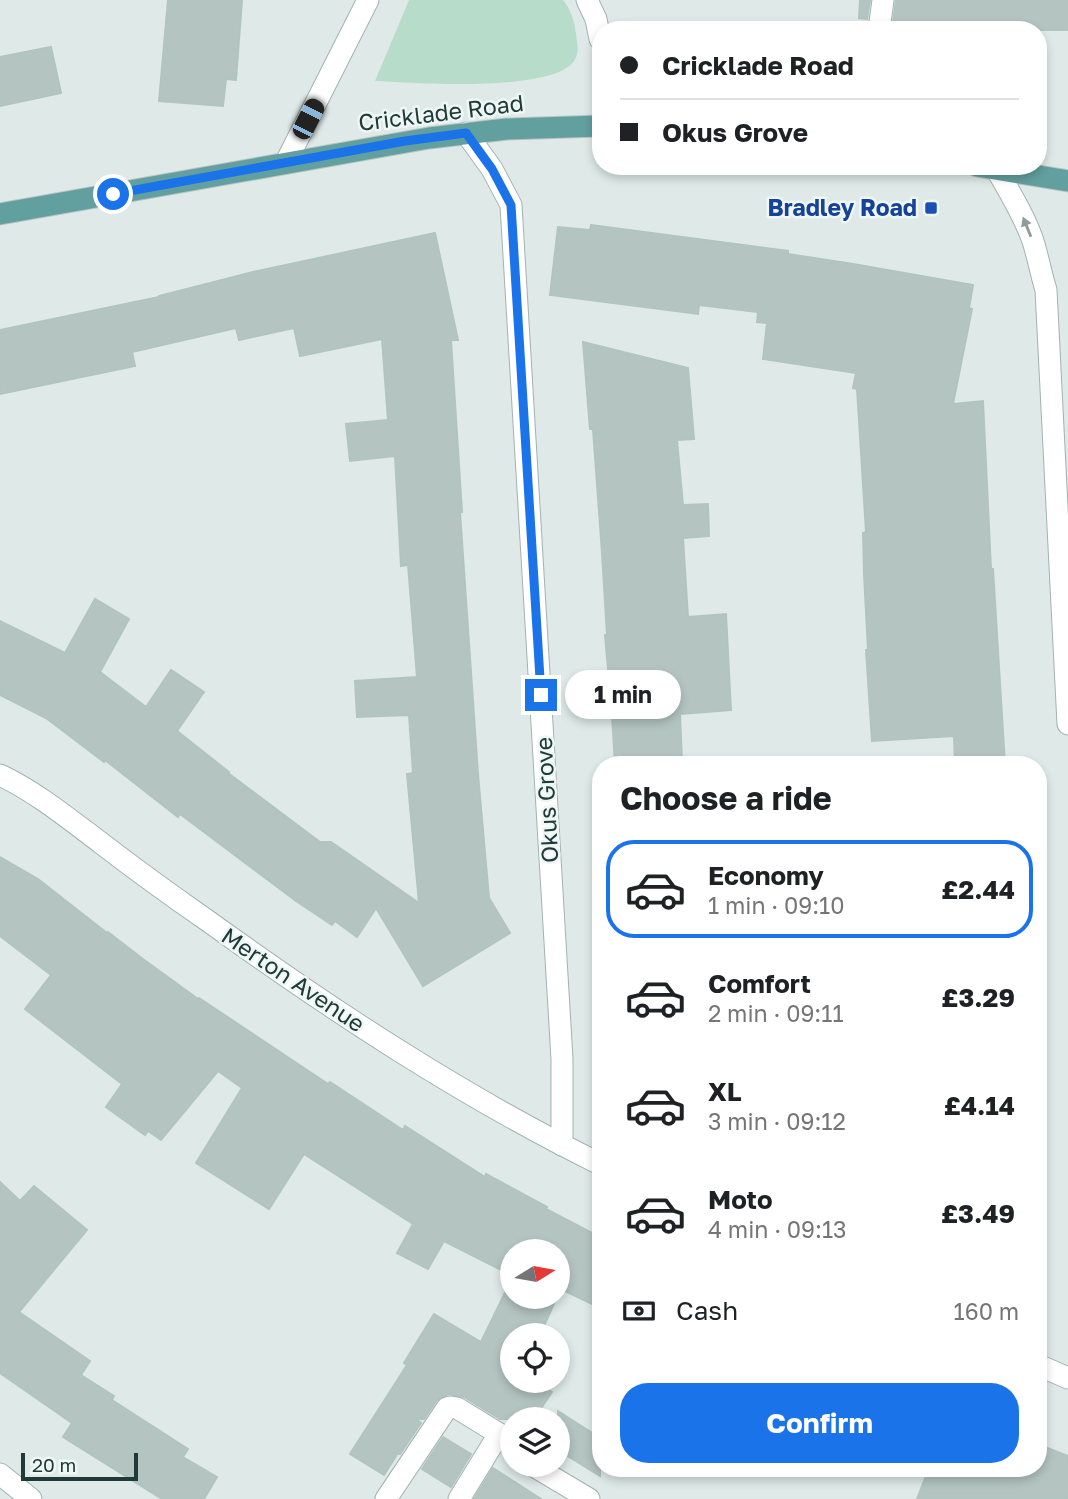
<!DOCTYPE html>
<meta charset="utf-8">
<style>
:root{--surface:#fff;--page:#f2f2f2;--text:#202124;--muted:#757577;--line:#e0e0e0;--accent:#1a73e8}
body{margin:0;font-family:"Golos Text",sans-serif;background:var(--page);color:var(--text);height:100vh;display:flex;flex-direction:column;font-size:26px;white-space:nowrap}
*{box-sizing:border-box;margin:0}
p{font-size:23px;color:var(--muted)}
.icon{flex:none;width:38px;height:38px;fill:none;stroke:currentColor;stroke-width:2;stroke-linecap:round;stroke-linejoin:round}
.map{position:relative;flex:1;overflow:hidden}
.drawer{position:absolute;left:592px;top:756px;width:455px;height:721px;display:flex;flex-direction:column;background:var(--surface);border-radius:28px;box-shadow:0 4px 10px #0003}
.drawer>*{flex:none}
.hud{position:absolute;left:592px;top:21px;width:455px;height:154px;border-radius:28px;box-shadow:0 4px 10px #0003;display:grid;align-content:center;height:154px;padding:0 28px;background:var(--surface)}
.needle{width:46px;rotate:79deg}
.tools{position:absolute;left:500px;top:1239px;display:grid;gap:14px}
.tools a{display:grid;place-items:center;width:70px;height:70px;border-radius:50%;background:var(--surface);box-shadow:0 4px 10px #0003;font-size:35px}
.scale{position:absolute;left:21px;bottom:18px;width:117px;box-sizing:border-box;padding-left:7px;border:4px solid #203a39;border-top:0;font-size:19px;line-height:24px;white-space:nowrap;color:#203a39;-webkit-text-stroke:5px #eff7f5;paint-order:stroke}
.end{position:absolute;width:32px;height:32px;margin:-16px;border:9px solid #1a73e8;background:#fff;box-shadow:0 0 0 4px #fff}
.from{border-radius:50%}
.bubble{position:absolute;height:49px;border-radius:24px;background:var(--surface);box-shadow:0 4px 10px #0003;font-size:23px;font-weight:700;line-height:49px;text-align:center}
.car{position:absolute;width:21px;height:42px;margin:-21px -10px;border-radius:9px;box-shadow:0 0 5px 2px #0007;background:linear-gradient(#222 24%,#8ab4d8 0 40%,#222 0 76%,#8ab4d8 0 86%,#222 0)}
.hud b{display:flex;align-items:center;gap:24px;height:66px;font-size:26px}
.hud b+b{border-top:2px solid var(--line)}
.hud i{width:18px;height:18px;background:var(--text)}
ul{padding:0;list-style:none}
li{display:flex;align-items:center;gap:21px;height:98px;margin:0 14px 10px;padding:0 14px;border:4px solid transparent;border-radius:28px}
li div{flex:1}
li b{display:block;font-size:26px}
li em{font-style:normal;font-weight:700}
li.active{border-color:var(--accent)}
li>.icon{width:63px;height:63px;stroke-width:1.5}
h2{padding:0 28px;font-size:32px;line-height:84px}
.pay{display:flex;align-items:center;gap:18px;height:77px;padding:0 28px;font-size:26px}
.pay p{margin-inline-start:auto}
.cta{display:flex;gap:14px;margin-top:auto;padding:14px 28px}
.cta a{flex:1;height:80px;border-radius:28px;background:var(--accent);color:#fff;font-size:28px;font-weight:700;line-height:80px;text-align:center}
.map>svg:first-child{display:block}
.green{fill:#b7dcc9}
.building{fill:#b4c5c1;stroke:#b1c4c0;stroke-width:2}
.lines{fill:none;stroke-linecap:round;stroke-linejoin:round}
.service-casing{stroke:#a2b2b0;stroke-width:23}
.minor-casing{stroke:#a2b2b0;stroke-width:23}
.secondary-casing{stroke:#9eb6b3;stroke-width:23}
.primary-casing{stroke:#bcc4c4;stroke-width:23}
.service{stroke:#fff;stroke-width:21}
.minor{stroke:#fff;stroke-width:21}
.secondary{stroke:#fff;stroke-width:21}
.primary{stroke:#62a09f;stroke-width:21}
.oneway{fill:#909c9c}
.route{stroke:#1a73e8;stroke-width:9}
.transit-dot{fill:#1a4fb4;stroke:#eff7f5;stroke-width:2.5}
.labels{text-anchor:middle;stroke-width:5;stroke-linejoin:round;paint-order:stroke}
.street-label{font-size:23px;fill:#203a39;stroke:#eff7f5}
.transit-label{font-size:23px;font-weight:bold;fill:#164399;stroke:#eff7f5;text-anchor:end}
</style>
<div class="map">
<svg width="1068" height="1499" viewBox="0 0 1068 1499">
<rect width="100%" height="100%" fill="#dfeae8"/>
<path class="green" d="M409,0H563C572,11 574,21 576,34C577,43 580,53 574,61C552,93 413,83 375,81Z"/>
<g class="building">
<polygon points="168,0 242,0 236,80 226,79 223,106 159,101"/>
<polygon points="860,0 870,0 867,19 859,18"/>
<polygon points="896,0 1068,0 1068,30 933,30 893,23"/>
<polygon points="51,47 61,93 0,106 0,57"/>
<polygon points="591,225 788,251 788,254 853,264 973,285 969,308 972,309 953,404 983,401 991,569 993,569 1005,765 955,765 954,736 872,741 866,650 868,650 864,574 863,533 866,532 857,389 853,388 856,373 763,359 767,323 757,322 758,312 699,305 698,314 550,295 558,227 590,230"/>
<polygon points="435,233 458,340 451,340 462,512 460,512 478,774 489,898 510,933 423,986 376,908 357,937 335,921 332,925 296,901 180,814 178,817 105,760 104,762 46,718 0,695 0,621 65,653 95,599 129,619 100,672 146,707 171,670 204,692 177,731 229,772 228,773 320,842 331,842 419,903 407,774 413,773 409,715 357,717 355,681 417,677 408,565 401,566 395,456 350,461 346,424 388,420 382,339 300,356 294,328 239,340 236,328 132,352 135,366 0,394 0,330 159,297 159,296 253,272"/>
<polygon points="583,342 688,368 694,439 677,440 683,505 708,504 709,536 683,538 688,617 726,614 731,710 680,714 682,761 674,762 674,765 615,765 612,715 605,635 607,635 602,553 593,429 590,429"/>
<polygon points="0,857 38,879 107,933 108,932 143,959 198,999 199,998 328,1084 330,1082 403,1130 405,1126 485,1177 486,1174 547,1207 546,1209 600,1237 600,1308 561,1289 558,1295 558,1251 513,1251 513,1276 444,1241 428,1269 397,1253 413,1224 304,1154 269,1209 196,1163 242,1088 218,1071 161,1140 148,1131 145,1135 106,1107 122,1084 25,1009 51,975 0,936"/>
<polygon points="0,1182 20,1201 34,1186 87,1230 19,1312 90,1361 81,1375 114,1396 112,1400 188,1449 183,1457 217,1477 204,1499 162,1499 63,1437 72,1423 0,1373"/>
<polygon points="513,1276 513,1297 557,1297 540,1335 513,1335 513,1381 536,1381 552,1392 534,1419 500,1419 464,1397 448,1394 437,1400 424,1419 416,1419 421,1423 400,1454 398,1453 384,1475 350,1454 407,1365 404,1363 434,1314 481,1342"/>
<polygon points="558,1411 600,1438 600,1476 558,1450"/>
<polygon points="443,1437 471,1454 451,1487 422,1469"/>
<polygon points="1040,1445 1068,1456 1068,1499 917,1499 929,1468 1038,1468 1038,1451"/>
<polygon points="493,1468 541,1499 474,1499"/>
</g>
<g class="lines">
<defs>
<g id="service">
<polyline points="879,30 883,0"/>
<polyline points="532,1465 589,1499"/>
<polyline points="386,1499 447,1408 451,1407 457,1408 509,1440 513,1445"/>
<polyline points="459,1499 499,1434"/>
</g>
<g id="minor">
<polyline points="587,0 596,19 600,39"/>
<polyline points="466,133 492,169 511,205 562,1059 562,1145"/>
<polyline points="286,162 368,0"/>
<path d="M997,170C1010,193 1024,215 1033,241C1038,257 1041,274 1046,290L1068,724"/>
<path d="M0,775C36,792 69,819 101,843C136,870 172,896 208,921C333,1011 462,1096 600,1164"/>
<polyline points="1038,1365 1068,1378"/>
</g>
<polyline id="secondary" points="0,1474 31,1499"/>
<g id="primary">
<polyline points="977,166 1068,181"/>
<polyline points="0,214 429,138 507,129 600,126"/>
</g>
</defs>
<use href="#service" class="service-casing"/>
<use href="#minor" class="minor-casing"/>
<use href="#secondary" class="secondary-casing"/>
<use href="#primary" class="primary-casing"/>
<use href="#service" class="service"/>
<use href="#minor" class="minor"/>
<use href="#secondary" class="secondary"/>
<use href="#primary" class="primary"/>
</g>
<defs><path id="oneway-solid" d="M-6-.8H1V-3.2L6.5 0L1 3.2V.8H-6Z" transform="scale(1.75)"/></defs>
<use class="oneway" href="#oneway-solid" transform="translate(1027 227) rotate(-112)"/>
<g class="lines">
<polyline class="route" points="113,194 405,141 466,133 492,169 511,205 541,695"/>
</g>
<rect class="transit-dot" x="924" y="201" width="14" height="14" rx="3.5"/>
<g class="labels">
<g class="street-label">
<text transform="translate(441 113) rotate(-7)" y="8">Cricklade Road</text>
<text transform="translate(547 800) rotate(-93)" y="8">Okus Grove</text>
<text transform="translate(293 980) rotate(34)" y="8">Merton Avenue</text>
</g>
<g class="transit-label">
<text x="917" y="216">Bradley Road</text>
</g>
</g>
</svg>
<div class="tools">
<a><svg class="needle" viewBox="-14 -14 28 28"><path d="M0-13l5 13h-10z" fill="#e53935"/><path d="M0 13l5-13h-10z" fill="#757577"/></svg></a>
<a><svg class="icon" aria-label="locate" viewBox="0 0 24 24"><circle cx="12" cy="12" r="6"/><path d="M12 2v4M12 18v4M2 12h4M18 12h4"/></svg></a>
<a><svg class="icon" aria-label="layers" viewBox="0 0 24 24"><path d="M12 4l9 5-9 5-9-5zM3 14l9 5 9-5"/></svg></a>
</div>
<div class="scale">20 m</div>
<i class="end from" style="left:113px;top:194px"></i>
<i class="end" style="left:541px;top:695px"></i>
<div class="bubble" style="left:565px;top:670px;width:116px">1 min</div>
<i class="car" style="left:308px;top:119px;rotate:27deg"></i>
<div class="hud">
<b><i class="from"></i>Cricklade Road</b>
<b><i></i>Okus Grove</b>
</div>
<section class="drawer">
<h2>Choose a ride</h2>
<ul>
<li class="active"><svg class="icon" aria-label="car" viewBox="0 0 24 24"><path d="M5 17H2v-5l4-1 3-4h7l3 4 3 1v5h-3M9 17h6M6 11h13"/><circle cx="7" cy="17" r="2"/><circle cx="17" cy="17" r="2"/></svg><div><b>Economy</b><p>1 min · 09:10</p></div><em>£2.44</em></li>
<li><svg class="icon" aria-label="car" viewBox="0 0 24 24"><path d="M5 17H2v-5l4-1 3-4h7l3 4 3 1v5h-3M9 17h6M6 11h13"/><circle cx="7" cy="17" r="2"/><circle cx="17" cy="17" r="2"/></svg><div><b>Comfort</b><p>2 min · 09:11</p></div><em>£3.29</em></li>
<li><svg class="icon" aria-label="car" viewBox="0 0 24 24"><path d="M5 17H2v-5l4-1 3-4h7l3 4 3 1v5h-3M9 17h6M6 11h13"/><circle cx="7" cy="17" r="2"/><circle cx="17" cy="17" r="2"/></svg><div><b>XL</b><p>3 min · 09:12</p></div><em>£4.14</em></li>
<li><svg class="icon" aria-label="car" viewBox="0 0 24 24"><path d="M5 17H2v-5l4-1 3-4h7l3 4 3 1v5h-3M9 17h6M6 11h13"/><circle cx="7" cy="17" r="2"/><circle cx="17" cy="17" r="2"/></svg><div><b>Moto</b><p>4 min · 09:13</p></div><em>£3.49</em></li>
</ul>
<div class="pay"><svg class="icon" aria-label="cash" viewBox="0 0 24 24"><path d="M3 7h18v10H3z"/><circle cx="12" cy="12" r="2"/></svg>Cash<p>160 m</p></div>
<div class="cta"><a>Confirm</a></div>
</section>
</div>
